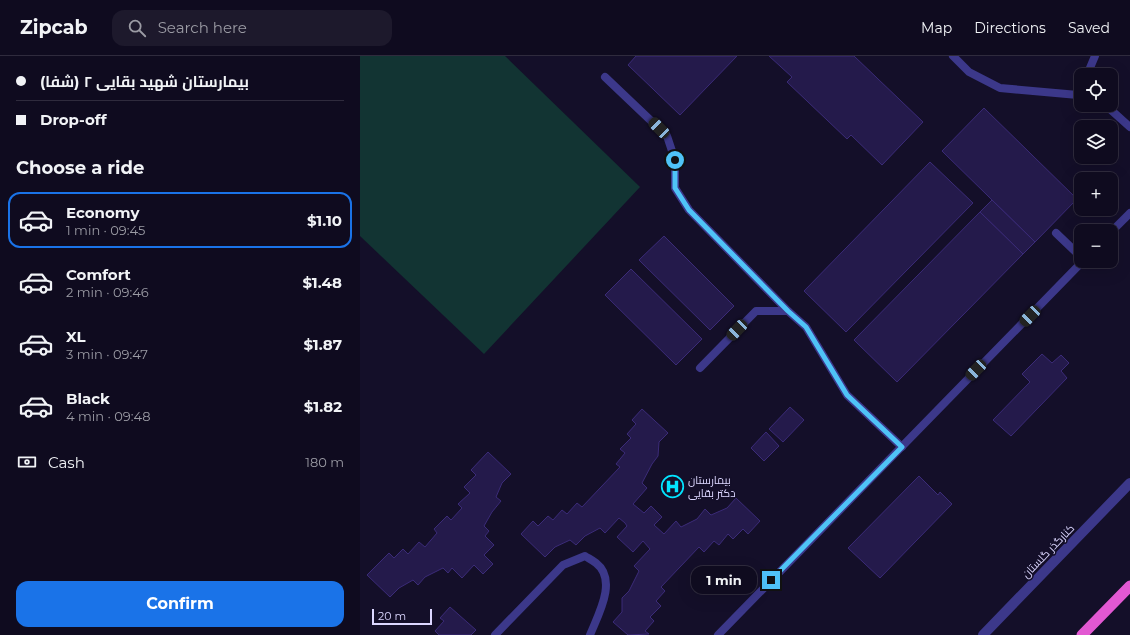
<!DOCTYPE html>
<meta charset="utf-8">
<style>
:root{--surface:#0f0b1f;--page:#1d192c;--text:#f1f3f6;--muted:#9b9ba4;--line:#2f2b3d;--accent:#1a73e8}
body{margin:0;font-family:Montserrat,Cairo,sans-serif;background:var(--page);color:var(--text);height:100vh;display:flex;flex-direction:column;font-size:15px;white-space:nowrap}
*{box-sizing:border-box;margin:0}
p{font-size:13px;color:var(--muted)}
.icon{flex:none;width:22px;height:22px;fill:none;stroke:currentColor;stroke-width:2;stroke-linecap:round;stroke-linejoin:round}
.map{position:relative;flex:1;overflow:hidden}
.sheet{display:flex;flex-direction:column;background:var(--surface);width:360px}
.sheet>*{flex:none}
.top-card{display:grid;align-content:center;height:88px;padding:0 16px;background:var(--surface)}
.buttons{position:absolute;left:714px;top:12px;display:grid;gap:8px}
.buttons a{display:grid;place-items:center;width:44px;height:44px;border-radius:8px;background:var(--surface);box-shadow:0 4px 16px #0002,0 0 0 1px var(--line);font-size:20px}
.scale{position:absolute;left:12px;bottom:10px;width:60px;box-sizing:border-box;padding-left:4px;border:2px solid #dcd7ff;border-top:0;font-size:11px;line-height:14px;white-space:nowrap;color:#dcd7ff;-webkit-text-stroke:3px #140f29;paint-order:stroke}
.end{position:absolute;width:18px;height:18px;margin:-9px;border:5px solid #4fc3f7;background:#111;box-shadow:0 0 0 2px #111}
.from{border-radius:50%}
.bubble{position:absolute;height:28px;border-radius:12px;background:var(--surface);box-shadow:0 4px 16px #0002,0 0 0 1px var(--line);font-size:13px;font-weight:700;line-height:28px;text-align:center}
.car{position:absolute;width:12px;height:24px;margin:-12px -6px;border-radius:5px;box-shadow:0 0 3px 1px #0007;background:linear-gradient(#222 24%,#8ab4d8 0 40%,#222 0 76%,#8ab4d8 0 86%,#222 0)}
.top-card b{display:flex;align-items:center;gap:14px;height:38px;font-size:15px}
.top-card b+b{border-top:1px solid var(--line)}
.top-card i{width:10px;height:10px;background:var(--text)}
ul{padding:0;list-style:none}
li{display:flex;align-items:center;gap:12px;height:56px;margin:0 8px 6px;padding:0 8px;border:2px solid transparent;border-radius:12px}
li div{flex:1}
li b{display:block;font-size:15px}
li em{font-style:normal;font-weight:700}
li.active{border-color:var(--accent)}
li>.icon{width:36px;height:36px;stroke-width:1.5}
h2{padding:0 16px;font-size:18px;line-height:48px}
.pay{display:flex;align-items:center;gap:10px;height:44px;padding:0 16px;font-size:15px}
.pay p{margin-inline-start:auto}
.cta{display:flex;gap:8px;margin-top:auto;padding:8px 16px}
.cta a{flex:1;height:46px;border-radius:12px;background:var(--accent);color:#fff;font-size:16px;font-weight:700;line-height:46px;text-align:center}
header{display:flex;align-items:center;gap:24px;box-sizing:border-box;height:56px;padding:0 20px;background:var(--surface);border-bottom:1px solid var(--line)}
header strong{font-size:19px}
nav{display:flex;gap:22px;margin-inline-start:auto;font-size:14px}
.search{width:280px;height:36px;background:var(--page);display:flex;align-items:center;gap:10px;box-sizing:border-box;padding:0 14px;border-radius:12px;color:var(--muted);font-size:15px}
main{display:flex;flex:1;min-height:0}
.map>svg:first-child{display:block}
.green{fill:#123433}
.building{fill:#241a4b;stroke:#3b2b78}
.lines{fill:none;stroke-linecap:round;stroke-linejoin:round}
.service{stroke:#3c388a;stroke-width:8}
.tertiary{stroke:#3c388a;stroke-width:10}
.trunk{stroke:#e258d2;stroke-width:11}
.route{stroke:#4fc3f7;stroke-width:5}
.labels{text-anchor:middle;stroke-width:3;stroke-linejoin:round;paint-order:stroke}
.poi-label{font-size:11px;fill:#dcd7ff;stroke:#140f29;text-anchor:start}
.street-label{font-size:11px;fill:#dcd7ff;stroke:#140f29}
</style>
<header>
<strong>Zipcab</strong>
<div class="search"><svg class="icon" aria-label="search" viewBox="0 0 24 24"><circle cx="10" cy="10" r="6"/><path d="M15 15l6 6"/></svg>Search here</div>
<nav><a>Map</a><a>Directions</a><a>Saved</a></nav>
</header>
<main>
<section class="sheet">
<div class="top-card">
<b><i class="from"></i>بیمارستان شهید بقایی ۲ (شفا)</b>
<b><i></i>Drop-off</b>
</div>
<h2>Choose a ride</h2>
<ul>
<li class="active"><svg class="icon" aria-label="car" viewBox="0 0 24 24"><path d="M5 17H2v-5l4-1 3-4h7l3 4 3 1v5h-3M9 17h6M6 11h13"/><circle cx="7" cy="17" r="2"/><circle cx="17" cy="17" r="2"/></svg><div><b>Economy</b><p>1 min · 09:45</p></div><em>$1.10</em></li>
<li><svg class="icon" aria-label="car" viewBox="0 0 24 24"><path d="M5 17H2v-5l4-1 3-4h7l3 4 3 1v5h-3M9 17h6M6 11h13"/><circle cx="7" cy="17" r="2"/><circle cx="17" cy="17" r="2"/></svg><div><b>Comfort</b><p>2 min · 09:46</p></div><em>$1.48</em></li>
<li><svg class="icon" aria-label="car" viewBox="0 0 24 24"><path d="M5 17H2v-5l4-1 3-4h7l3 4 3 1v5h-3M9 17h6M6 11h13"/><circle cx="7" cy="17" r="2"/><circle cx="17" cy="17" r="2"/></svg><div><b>XL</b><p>3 min · 09:47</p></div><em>$1.87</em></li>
<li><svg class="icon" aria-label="car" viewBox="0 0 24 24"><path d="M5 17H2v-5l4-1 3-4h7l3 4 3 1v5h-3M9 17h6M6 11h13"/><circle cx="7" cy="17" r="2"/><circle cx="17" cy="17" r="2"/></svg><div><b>Black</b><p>4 min · 09:48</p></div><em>$1.82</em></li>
</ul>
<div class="pay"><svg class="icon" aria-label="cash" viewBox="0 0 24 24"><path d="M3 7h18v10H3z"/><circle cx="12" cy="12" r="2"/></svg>Cash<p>180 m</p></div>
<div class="cta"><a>Confirm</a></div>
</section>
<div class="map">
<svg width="770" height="579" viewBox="0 0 770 579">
<rect width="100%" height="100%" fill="#140f29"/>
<polygon class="green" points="0,0 145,0 280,131 124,298 0,180"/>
<g class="building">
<polygon points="276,0 377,0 320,59 268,9"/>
<polygon points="409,0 494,0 563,66 522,109 491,79 487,83 427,26 432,21"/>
<polygon points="624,52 717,143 675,186 582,95"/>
<polygon points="570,106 613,147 486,276 444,235"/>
<polygon points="632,144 675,186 663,198 620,156"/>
<polygon points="620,156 663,198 537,326 494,284"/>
<polygon points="304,180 374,250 350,274 279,204"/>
<polygon points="271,213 342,283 316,309 245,239"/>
<polygon points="682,298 692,307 701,299 709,307 701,315 707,322 651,380 633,364 670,326 662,318"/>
<polygon points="430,351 444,364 423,386 409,373"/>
<polygon points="282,353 308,377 299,386 298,400 292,408 282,427 287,432 273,448 284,457 291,450 302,461 294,469 304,478 316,465 321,471 337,463 345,453 351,459 367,452 376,442 400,465 388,478 383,473 373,483 368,478 359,489 354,485 344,496 339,491 301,531 305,535 296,545 301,550 290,561 294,565 285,575 289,578 268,579 253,566 262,556 262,542 269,535 279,515 274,510 290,493 283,485 273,496 257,481 267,470 265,467 259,462 245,477 240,472 225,480 216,489 210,484 195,491 185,501 161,478 173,465 178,470 188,460 193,464 202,454 207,458 217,447 222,451 260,411 256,408 265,397 260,393 271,382 267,378 276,368 272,364"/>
<polygon points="406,376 419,390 404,405 391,392"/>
<polygon points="128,396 151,418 142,427 136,441 141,445 132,456 124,470 129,475 125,480 134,489 124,499 133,508 123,518 114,509 102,522 92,512 88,517 83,512 65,521 58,529 53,524 39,532 30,541 7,519 29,497 34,502 43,493 48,498 59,486 65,491 77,477 74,473 87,460 91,464 102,452 98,448 110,437 104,431 116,419 111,414"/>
<polygon points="559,420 578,439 580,436 592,448 520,522 488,492"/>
<polygon points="90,551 116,574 111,579 79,579 75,575 84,565 80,562"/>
</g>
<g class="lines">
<g class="service">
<polyline points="593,0 609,16 640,32 718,39"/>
<polyline points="727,19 735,0"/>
<polyline points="245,21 307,80 315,104 315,132 329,154 428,255"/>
<polyline points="741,49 751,54 770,71"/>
<polyline points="751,176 770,157"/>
<polyline points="696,177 721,201"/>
<polyline points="340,312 396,255 428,255 446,271 487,339 542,391"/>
<path d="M135,579L203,509L225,500C228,502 232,504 236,507C258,524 238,559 230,579"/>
<polyline points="358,579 723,205"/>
</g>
<polyline class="tertiary" points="623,579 770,427"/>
<polyline class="trunk" points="722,579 770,530"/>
</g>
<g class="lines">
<polyline class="route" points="315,104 315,132 329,154 428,255 446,271 487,339 542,391 411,524"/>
</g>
<defs>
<symbol id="hospital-ring" viewBox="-11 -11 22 22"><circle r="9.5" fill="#140f29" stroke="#03e4ff" stroke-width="1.5"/><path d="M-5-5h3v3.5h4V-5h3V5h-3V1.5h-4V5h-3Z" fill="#03e4ff"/></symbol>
</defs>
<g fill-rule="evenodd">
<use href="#hospital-ring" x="300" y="418" width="25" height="25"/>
</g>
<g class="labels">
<g class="poi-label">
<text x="328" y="428">بیمارستان<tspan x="328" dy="13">دکتر بقایی</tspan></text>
</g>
<g class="street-label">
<text transform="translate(688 495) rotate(-46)" y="4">کنارگذر گلستان</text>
</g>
</g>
</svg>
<div class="buttons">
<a><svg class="icon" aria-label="locate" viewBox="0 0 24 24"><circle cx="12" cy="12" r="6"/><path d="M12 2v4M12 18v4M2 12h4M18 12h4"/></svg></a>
<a><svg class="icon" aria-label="layers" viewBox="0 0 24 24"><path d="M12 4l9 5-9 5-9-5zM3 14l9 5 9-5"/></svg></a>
<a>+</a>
<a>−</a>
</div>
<div class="scale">20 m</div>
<i class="end from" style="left:315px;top:104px"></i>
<i class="end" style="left:411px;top:524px"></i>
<div class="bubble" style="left:331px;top:510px;width:66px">1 min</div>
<i class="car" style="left:299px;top:72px;rotate:315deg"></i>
<i class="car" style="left:670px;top:260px;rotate:224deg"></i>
<i class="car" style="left:377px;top:274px;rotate:224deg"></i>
<i class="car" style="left:616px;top:314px;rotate:224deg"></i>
</div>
</main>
